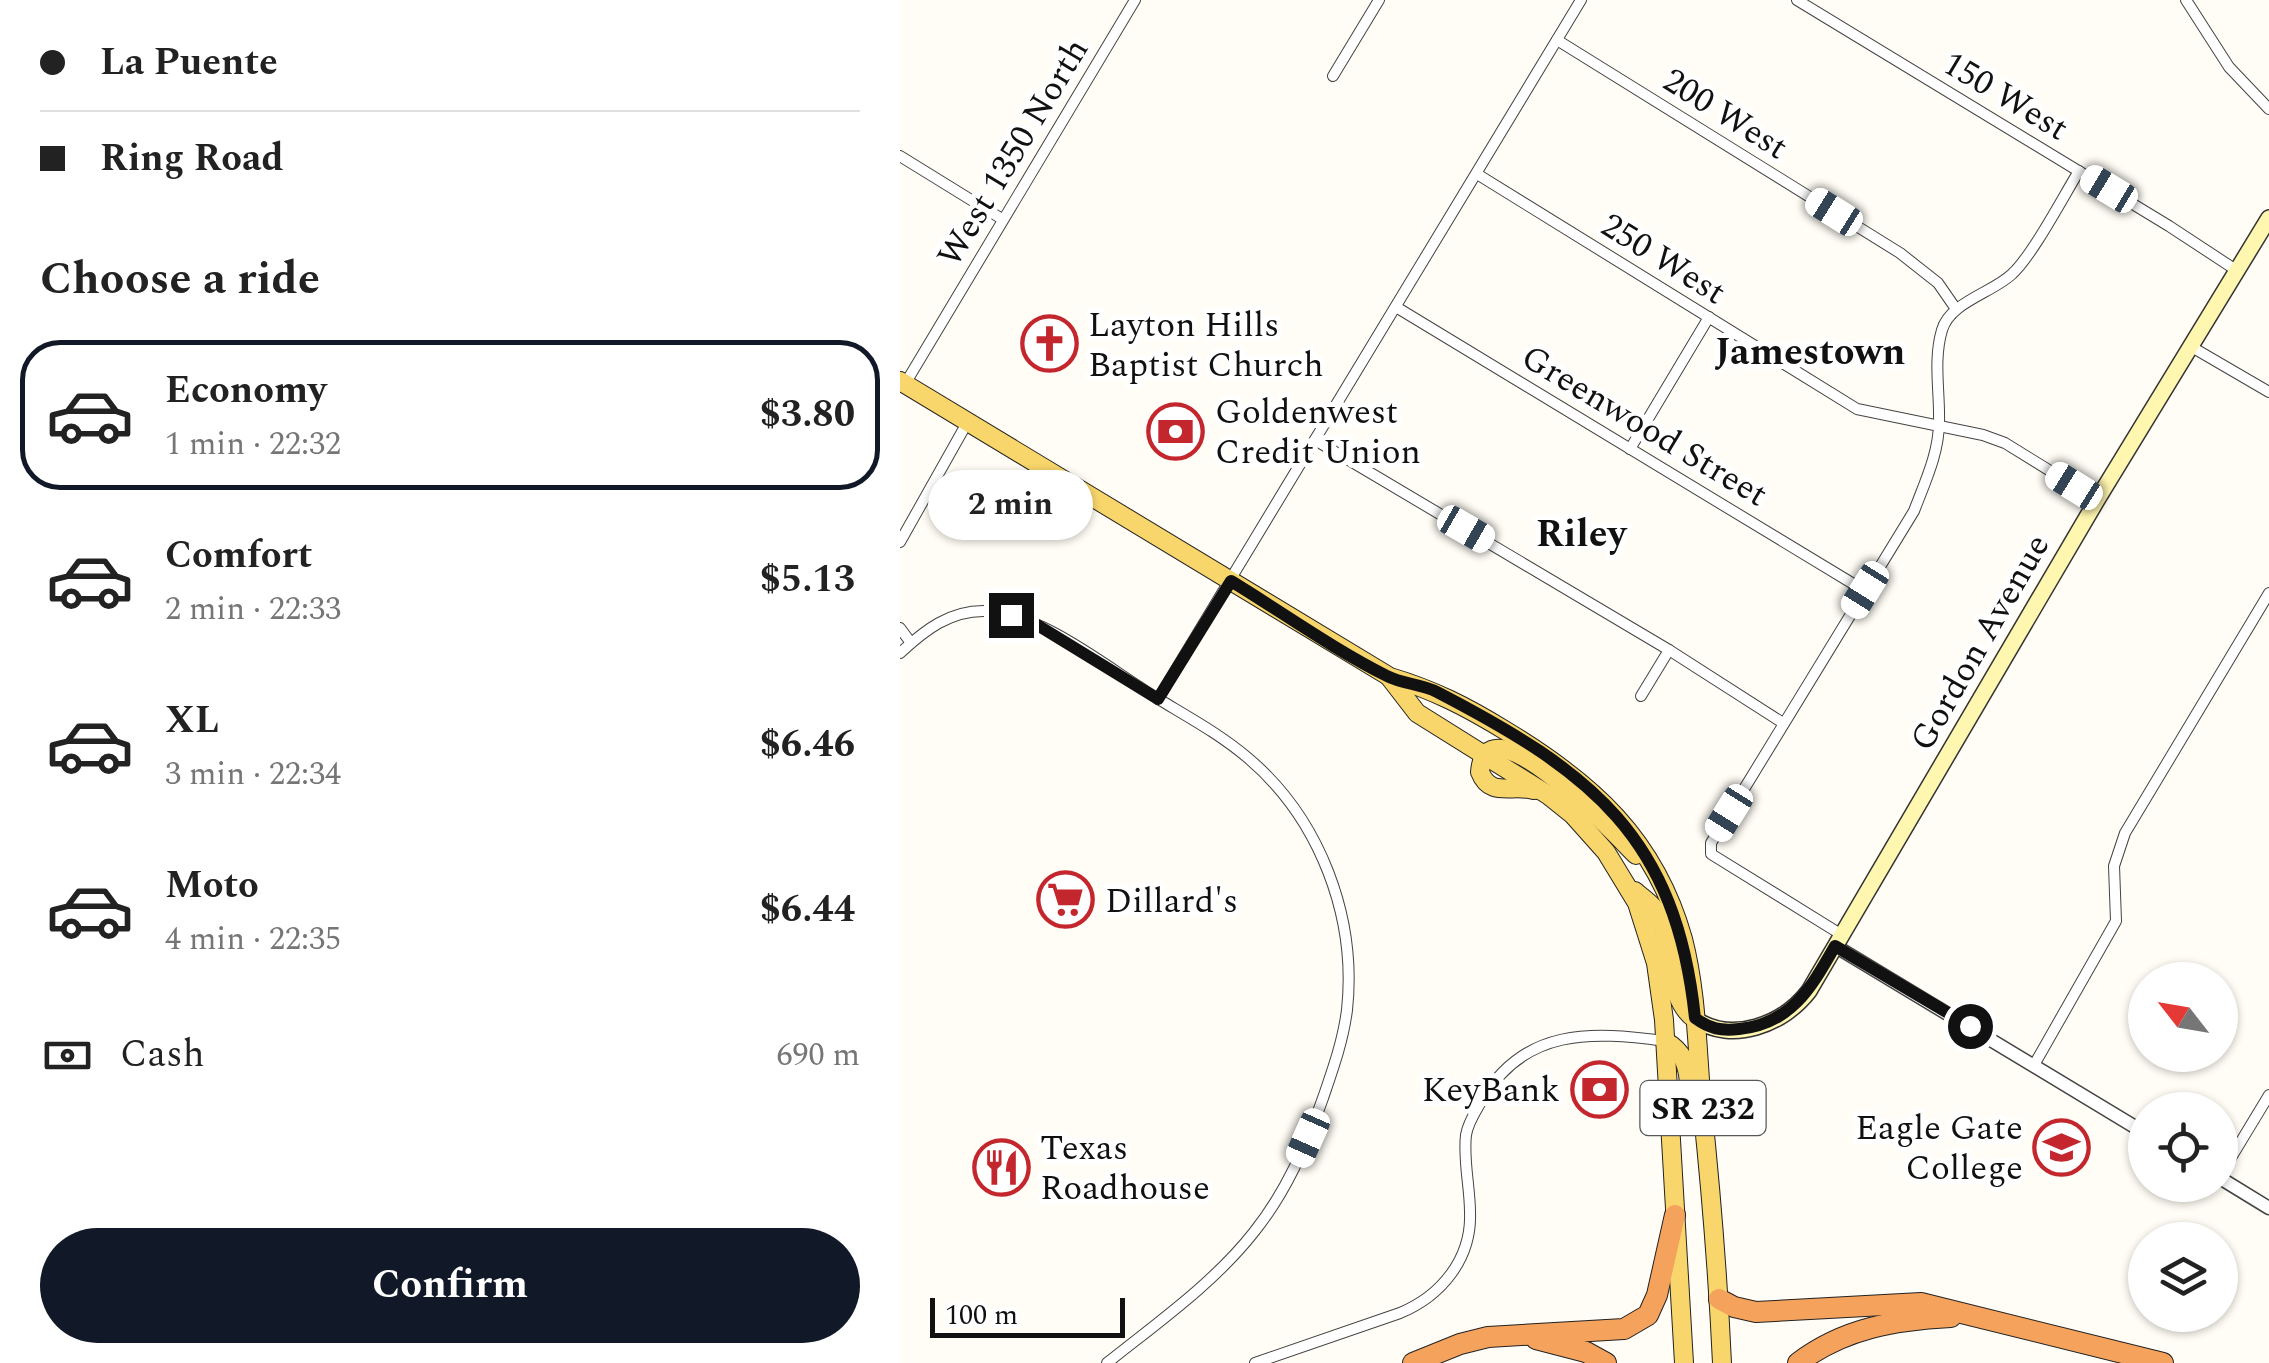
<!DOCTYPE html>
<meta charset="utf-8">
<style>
:root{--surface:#fff;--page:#f6f6f6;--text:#222;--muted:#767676;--line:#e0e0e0;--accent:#111827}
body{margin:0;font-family:Spectral,serif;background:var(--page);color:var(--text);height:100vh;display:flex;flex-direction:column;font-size:38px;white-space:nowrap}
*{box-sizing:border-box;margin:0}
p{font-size:32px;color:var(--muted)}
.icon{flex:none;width:55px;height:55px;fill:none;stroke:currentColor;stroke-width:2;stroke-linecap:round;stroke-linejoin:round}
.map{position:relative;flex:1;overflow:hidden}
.panel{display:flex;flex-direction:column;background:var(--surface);width:900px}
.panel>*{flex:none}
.hud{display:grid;align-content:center;height:220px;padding:0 40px;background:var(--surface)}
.needle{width:65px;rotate:301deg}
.tools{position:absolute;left:1228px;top:962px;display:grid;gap:20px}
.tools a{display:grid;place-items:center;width:110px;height:110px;border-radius:50%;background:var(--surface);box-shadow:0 2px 8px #0004;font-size:50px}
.scale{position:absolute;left:30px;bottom:25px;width:195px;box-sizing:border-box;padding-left:10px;border:5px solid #111;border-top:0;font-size:28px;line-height:35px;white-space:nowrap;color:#111;-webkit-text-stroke:8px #fff;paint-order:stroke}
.end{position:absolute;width:45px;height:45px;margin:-22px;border:12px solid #111;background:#fff;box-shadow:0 0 0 5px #fff}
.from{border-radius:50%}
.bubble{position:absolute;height:70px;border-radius:35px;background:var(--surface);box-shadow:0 2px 8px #0004;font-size:32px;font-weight:700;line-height:70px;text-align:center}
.car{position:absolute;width:30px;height:60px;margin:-30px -15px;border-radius:12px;box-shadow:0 0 8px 2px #0007;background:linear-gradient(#fff 24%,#345 0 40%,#fff 0 76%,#345 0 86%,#fff 0)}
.hud b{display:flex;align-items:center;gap:35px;height:95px;font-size:38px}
.hud b+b{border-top:2px solid var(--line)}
.hud i{width:25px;height:25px;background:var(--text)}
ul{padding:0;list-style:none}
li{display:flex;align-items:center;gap:30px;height:150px;margin:0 20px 15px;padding:0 20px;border:5px solid transparent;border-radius:40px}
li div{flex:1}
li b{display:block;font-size:38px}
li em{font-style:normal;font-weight:700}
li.on{border-color:var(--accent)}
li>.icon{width:90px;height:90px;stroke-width:1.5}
h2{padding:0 40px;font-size:45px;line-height:120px}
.pay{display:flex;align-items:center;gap:25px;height:110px;padding:0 40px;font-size:38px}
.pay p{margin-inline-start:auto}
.cta{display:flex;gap:20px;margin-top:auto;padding:20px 40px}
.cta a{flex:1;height:115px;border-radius:60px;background:var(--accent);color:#fff;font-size:40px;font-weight:700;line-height:115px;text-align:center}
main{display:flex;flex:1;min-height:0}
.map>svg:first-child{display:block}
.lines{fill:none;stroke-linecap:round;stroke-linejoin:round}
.minor-casing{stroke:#444;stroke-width:12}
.tertiary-casing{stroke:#444;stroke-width:15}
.secondary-casing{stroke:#333;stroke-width:18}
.primary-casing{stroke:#222;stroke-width:20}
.motorway-casing{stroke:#222;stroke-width:22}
.minor{stroke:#fff;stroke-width:10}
.tertiary{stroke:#fff;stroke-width:12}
.secondary{stroke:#fff6b0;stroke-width:15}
.primary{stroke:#f9d66b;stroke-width:18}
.motorway{stroke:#f5a25d;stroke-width:20}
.route{stroke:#111;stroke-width:12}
.labels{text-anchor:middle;stroke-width:10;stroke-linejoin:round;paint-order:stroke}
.shield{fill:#fff;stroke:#585858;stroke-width:2.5}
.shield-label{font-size:32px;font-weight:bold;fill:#111}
.street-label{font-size:35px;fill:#111;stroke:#fff}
.poi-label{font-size:35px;fill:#111;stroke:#fff;text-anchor:start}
.neighbourhood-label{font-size:38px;font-weight:bold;fill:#111;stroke:#fff}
</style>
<main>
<section class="panel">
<div class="hud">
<b><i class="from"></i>La Puente</b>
<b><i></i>Ring Road</b>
</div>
<h2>Choose a ride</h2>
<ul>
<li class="on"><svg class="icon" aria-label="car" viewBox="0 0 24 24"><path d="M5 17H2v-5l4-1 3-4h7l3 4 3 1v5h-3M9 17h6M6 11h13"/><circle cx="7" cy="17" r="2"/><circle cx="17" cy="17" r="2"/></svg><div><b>Economy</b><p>1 min · 22:32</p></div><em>$3.80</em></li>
<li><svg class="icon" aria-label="car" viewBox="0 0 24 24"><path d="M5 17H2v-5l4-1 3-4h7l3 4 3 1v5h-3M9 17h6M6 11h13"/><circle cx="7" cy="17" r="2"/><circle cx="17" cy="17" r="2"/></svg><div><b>Comfort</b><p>2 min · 22:33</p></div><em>$5.13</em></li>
<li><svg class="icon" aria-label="car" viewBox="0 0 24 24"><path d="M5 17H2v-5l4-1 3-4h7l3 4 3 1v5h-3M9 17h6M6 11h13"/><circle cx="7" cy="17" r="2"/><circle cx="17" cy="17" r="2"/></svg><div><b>XL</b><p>3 min · 22:34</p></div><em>$6.46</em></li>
<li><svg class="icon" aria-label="car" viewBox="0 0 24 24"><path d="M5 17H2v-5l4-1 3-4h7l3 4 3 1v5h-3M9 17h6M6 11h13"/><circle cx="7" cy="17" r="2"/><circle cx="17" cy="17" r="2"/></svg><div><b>Moto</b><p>4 min · 22:35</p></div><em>$6.44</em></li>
</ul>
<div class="pay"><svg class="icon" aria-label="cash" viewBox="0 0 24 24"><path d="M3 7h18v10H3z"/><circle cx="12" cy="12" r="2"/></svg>Cash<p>690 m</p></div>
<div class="cta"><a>Confirm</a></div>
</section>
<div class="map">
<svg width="1369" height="1363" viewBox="0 0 1369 1363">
<rect width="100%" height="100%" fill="#fffdf5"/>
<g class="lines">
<defs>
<g id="minor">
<polyline points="897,0 1269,226 1336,270"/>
<polyline points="1286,0 1329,67 1369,109"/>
<polyline points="657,40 1000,253 1038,283 1056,309"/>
<polyline points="433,76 479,0"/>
<polyline points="0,156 102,219"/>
<polyline points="577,174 957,409 1083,435 1105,443 1197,500"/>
<polyline points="496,307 965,591"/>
<polyline points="1290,346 1369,392"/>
<polyline points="5,384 235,0"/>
<polyline points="415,440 769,650 883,723"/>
<polyline points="730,449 809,317"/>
<polyline points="0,542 67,423"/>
<polyline points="0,628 11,643"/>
<path d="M0,653C25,630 50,610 86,611C143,613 211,671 260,700C290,718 321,735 348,758C420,819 457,917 447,1010C443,1041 433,1069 423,1098C406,1146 386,1192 354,1232C314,1283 257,1323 207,1363"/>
<polyline points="741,696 769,650"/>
<polyline points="258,699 681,0"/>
<path d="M942,935L811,854V843L1014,511C1025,482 1039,453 1039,422C1040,393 1033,360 1042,330C1050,302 1092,293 1112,274C1132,256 1163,197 1179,171"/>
<polyline points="1134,1065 1216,921 1214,866 1225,833 1369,593"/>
<polyline points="1320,1176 1369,1095"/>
<path d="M355,1363L500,1313C541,1296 572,1259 570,1212C570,1187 563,1160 566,1135C568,1122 576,1111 582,1100C624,1028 691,1031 765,1041"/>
</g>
<g id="tertiary">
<polyline points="935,946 1245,1133"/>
<polyline points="1320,1178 1369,1208"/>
</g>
<path id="secondary" d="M795,1019C832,1044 883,1025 909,991L1197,500L1369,218"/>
<g id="primary">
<path d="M0,381L490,677C534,690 567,707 606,731C692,783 755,839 783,939C797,993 797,1050 802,1105C811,1191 818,1277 822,1363"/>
<polyline points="490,678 517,713 648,795 673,815 706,852 737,903 756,963 764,1020 784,1363"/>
<path d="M634,790C612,784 590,798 580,772C586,693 720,839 736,855"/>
<path d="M735,891C740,896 748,901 753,907C777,938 763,997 795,1019"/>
<path d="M765,1041C783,1051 788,1065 789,1084"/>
</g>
<g id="motorway">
<polyline points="819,1299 834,1307 856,1312 1021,1303 1263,1363"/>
<polyline points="636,1339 686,1352 706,1363"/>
<polyline points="513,1363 560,1344 588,1337 724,1329 748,1315 757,1295 775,1215"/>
<path d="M898,1363C944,1328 995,1320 1051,1317"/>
</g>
</defs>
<use href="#minor" class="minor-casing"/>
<use href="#tertiary" class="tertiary-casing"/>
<use href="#secondary" class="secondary-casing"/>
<use href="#primary" class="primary-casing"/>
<use href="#motorway" class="motorway-casing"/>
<use href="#minor" class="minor"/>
<use href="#tertiary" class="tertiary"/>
<use href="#secondary" class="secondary"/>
<use href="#primary" class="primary"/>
<use href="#motorway" class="motorway"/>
</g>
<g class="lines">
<path class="route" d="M111,615L134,623L258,699L331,581C382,612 433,649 487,676C502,684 522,684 537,692C691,772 776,836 795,1018C810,1029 821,1031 839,1029C891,1024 911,988 935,946L1070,1026"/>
</g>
<defs>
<symbol id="church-ring" viewBox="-11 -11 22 22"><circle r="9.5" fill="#fff" stroke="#c4262e" stroke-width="1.5"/><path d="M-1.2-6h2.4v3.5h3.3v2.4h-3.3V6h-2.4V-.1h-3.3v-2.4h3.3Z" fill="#c4262e"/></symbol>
<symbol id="bank-ring" viewBox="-11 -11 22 22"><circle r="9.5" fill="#fff" stroke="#c4262e" stroke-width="1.5"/><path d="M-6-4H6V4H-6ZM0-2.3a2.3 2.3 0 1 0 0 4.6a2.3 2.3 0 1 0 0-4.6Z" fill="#c4262e"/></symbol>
<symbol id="supermarket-ring" viewBox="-11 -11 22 22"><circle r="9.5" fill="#fff" stroke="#c4262e" stroke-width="1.5"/><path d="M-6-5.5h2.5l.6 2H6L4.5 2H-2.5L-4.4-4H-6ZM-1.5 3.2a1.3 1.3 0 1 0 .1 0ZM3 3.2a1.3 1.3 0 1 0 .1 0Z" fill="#c4262e"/></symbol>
<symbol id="school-ring" viewBox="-11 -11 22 22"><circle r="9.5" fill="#fff" stroke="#c4262e" stroke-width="1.5"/><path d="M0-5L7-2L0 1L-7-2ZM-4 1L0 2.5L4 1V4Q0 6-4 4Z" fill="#c4262e"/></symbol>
<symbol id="restaurant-ring" viewBox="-11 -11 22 22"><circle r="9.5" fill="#fff" stroke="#c4262e" stroke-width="1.5"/><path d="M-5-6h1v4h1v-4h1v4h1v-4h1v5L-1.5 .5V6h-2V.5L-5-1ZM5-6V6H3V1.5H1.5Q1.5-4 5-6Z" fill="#c4262e"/></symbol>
</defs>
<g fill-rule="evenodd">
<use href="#church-ring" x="118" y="312" width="63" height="63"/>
<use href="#bank-ring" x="244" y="400" width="63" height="63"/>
<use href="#supermarket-ring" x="134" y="868" width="63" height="63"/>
<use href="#bank-ring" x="668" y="1058" width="63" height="63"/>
<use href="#school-ring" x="1130" y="1116" width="63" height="63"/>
<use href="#restaurant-ring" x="70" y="1136" width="63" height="63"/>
</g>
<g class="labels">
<rect class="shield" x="740.5" y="1081" width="125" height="54" rx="8"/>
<g class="shield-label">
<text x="803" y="1119">SR 232</text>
</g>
<g class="street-label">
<text transform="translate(1106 95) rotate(31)" y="12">150 West</text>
<text transform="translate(826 113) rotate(32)" y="12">200 West</text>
<text transform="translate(112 152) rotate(-59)" y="12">West 1350 North</text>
<text transform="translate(764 258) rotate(32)" y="12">250 West</text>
<text transform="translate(745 425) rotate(31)" y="12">Greenwood Street</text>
<text transform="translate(1079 642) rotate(-60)" y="12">Gordon Avenue</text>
</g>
<g class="poi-label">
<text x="188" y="336">Layton Hills<tspan x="188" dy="40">Baptist Church</tspan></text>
<text x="315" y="423">Goldenwest<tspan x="315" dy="40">Credit Union</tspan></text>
<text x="205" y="912">Dillard's</text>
<text x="660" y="1101" text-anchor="end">KeyBank</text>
<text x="1123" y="1139" text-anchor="end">Eagle Gate<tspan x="1123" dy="40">College</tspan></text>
<text x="140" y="1159">Texas<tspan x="140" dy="40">Roadhouse</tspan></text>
</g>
<g class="neighbourhood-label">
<text x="910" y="364">Jamestown</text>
<text x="681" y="546">Riley</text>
</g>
</g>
</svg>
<div class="tools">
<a><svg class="needle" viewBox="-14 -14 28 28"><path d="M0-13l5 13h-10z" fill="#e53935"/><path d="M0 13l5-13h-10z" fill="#767676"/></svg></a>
<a><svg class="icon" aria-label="locate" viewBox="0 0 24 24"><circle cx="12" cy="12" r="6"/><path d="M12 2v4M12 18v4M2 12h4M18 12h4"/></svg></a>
<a><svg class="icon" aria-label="layers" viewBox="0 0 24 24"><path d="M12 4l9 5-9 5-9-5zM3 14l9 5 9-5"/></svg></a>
</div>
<div class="scale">100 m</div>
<i class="end from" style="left:1070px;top:1026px"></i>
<i class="end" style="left:111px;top:615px"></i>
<div class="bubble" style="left:28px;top:470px;width:165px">2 min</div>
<i class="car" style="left:1209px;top:189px;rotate:301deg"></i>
<i class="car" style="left:934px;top:212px;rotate:302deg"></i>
<i class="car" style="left:1174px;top:486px;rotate:302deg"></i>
<i class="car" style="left:566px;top:529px;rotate:120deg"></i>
<i class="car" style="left:965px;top:590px;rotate:212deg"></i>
<i class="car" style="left:829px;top:813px;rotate:212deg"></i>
<i class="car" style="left:408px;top:1138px;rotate:204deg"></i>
</div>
</main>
